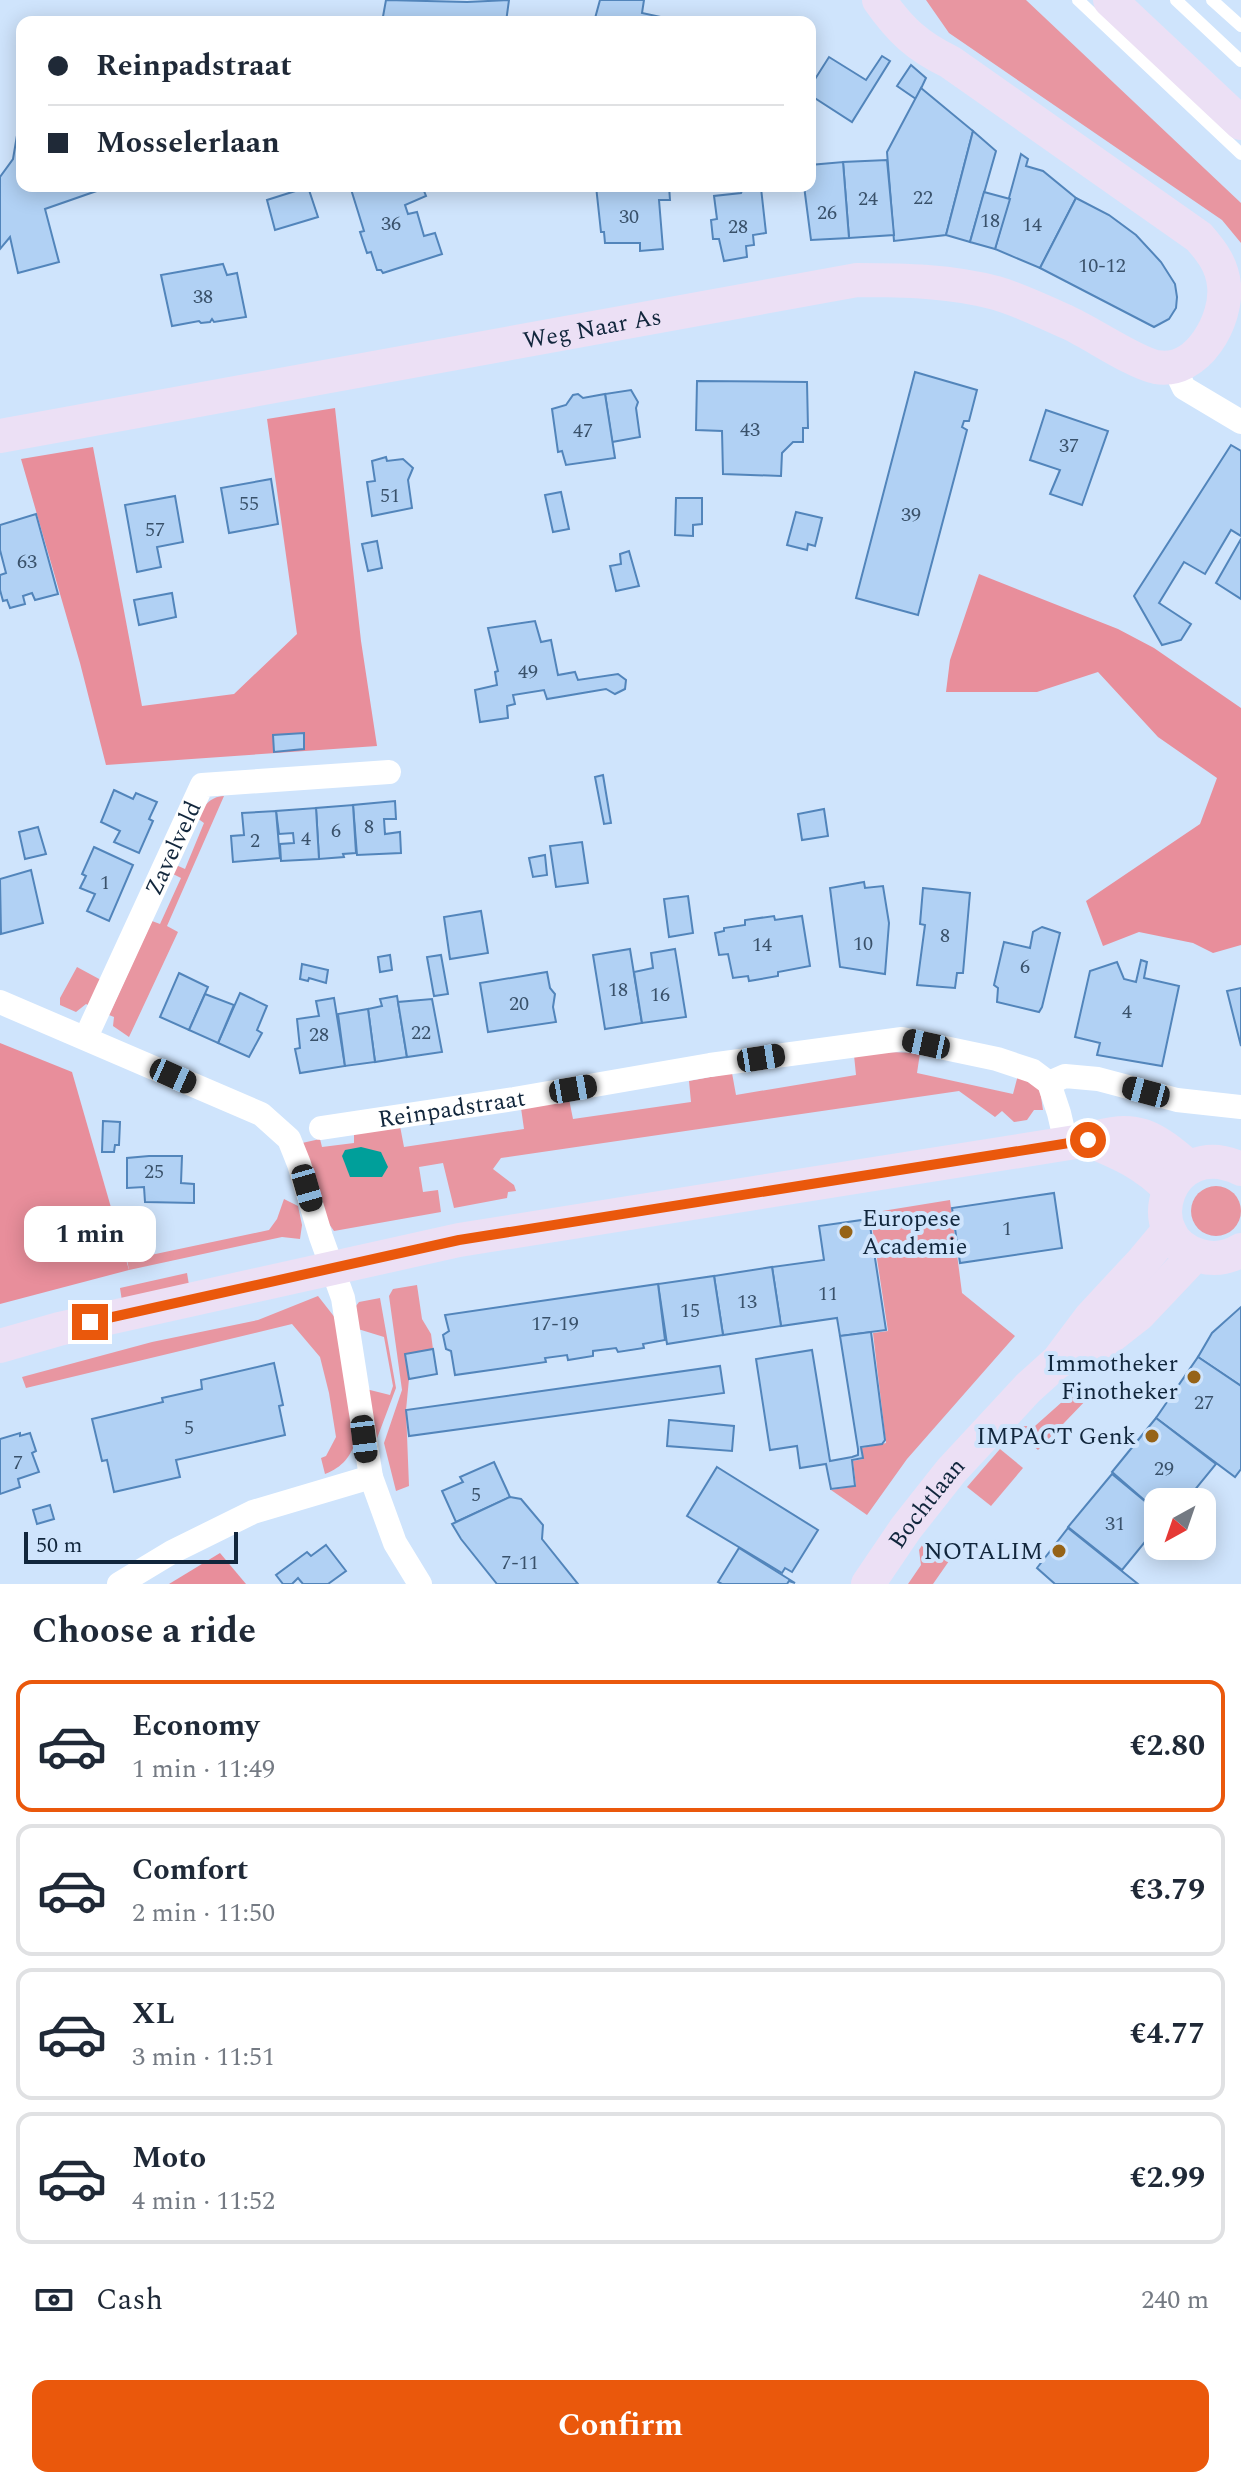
<!DOCTYPE html>
<meta charset="utf-8">
<style>
:root{--surface:#fff;--page:#f6f6f7;--text:#1f2937;--muted:#747a83;--line:#e0e1e3;--accent:#ea580c}
body{margin:0;font-family:Spectral,serif;background:var(--page);color:var(--text);height:100vh;display:flex;flex-direction:column;font-size:30px;white-space:nowrap}
*{box-sizing:border-box;margin:0}
p{font-size:26px;color:var(--muted)}
.icon{flex:none;width:44px;height:44px;fill:none;stroke:currentColor;stroke-width:2;stroke-linecap:round;stroke-linejoin:round}
.map{position:relative;height:1584px;overflow:hidden}
.details{display:flex;flex-direction:column;background:var(--surface);flex:1}
.details>*{flex:none}
.hud{position:absolute;left:16px;top:16px;width:800px;height:176px;border-radius:16px;box-shadow:0 4px 20px #0003;display:grid;align-content:center;height:176px;padding:0 32px;background:var(--surface)}
.needle{width:52px;rotate:220deg}
.tools{position:absolute;left:1144px;top:1488px;display:grid;gap:16px}
.tools a{display:grid;place-items:center;width:72px;height:72px;border-radius:16px;background:var(--surface);box-shadow:0 4px 20px #0003;font-size:40px}
.scale{position:absolute;left:24px;bottom:20px;width:214px;box-sizing:border-box;padding-left:8px;border:4px solid #11263c;border-top:0;font-size:22px;line-height:28px;white-space:nowrap;color:#11263c;-webkit-text-stroke:6px #cfe4fc;paint-order:stroke}
.end{position:absolute;width:36px;height:36px;margin:-18px;border:10px solid #ea580c;background:#fff;box-shadow:0 0 0 4px #fff}
.from{border-radius:50%}
.bubble{position:absolute;height:56px;border-radius:16px;background:var(--surface);box-shadow:0 4px 20px #0003;font-size:26px;font-weight:700;line-height:56px;text-align:center}
.car{position:absolute;width:24px;height:48px;margin:-24px -12px;border-radius:10px;box-shadow:0 0 6px 2px #0007;background:linear-gradient(#222 24%,#8ab4d8 0 40%,#222 0 76%,#8ab4d8 0 86%,#222 0)}
.hud b{display:flex;align-items:center;gap:28px;height:76px;font-size:30px}
.hud b+b{border-top:2px solid var(--line)}
.hud i{width:20px;height:20px;background:var(--text)}
ul{padding:0;list-style:none}
li{display:flex;align-items:center;gap:24px;height:132px;margin:0 16px 12px;padding:0 16px;border:4px solid var(--line);border-radius:16px}
li div{flex:1}
li b{display:block;font-size:30px}
li em{font-style:normal;font-weight:700}
li.active{border-color:var(--accent)}
li>.icon{width:72px;height:72px;stroke-width:1.5}
h2{padding:0 32px;font-size:36px;line-height:96px}
.pay{display:flex;align-items:center;gap:20px;height:88px;padding:0 32px;font-size:30px}
.pay p{margin-inline-start:auto}
.cta{display:flex;gap:16px;margin-top:auto;padding:16px 32px}
.cta a{flex:1;height:92px;border-radius:16px;background:var(--accent);color:#fff;font-size:32px;font-weight:700;line-height:92px;text-align:center}
.map>svg:first-child{display:block}
.green{fill:#e896a1}
.forest{fill:#e88e9b}
.water{fill:#009f9a}
.building{fill:#b1d1f4;stroke:#5285bb;stroke-width:2}
.lines{fill:none;stroke-linecap:round;stroke-linejoin:round}
.lane{stroke:#fff;stroke-width:12}
.street{stroke:#fff;stroke-width:24}
.secondary{stroke:#ece0f5;stroke-width:34}
.route{stroke:#ea580c;stroke-width:10}
.poi-dot{fill:#966317;stroke:#cfe4fc;stroke-width:3}
.labels{text-anchor:middle;stroke-width:8;stroke-linejoin:round;paint-order:stroke}
.number-label{font-size:20px;fill:#39516a}
.street-label{font-size:24px;fill:#11263c;stroke:#cfe4fc}
.poi-label{font-size:24px;fill:#11263c;stroke:#cfe4fc;text-anchor:end}
</style>
<div class="map">
<svg width="1241" height="1584" viewBox="0 0 1241 1584">
<rect width="100%" height="100%" fill="#cfe4fc"/>
<g class="green">
<polygon points="926,0 1026,0 1241,203 1241,243 1222,220 949,33"/>
<path d="M224,796L167,926L178,932L129,1037L113,1026L114,1017L109,1015L152,921L160,924L181,878L173,874L176,865L185,869L204,823L197,818C204,806 209,797 224,796Z"/>
<polygon points="77,967 101,980 90,1006 86,1004 76,1012 60,1005 60,998"/>
<polygon points="885,1052 920,1053 917,1073 1013,1094 1018,1075 1040,1090 1043,1110 1034,1110 1027,1120 1014,1122 1002,1111 995,1117 959,1091 501,1158 493,1169 514,1185 516,1191 508,1192 507,1198 454,1208 443,1163 419,1167 423,1192 438,1190 441,1212 334,1231 327,1221 302,1143 320,1139 322,1147 354,1143 354,1134 400,1126 404,1147 524,1129 521,1108 569,1099 573,1119 691,1102 689,1081 732,1073 736,1095 856,1075 854,1055"/>
<circle cx="1216" cy="1211" r="25"/>
<polygon points="284,1199 298,1206 302,1225 300,1239 282,1237 129,1270 127,1260 269,1230 277,1219"/>
<polygon points="950,1200 962,1293 1015,1336 907,1459 867,1515 831,1490 856,1486 853,1461 863,1459 862,1448 886,1443 873,1333 888,1331 870,1213"/>
<polygon points="187,1273 189,1285 122,1301 120,1288"/>
<polygon points="417,1285 422,1319 431,1334 433,1349 405,1354 409,1379 406,1410 409,1486 396,1491 384,1443 402,1390 389,1296 393,1289"/>
<path d="M318,1296L336,1319L357,1439C350,1457 343,1467 325,1474L321,1458L326,1456L336,1437L329,1393L320,1357L292,1324L26,1388L22,1377L152,1342L258,1320Z"/>
<polygon points="380,1298 396,1388 376,1441 366,1389 390,1395 393,1386 384,1337 358,1329 356,1306 359,1302"/>
<polygon points="1081,1385 1090,1396 1038,1450 1015,1430 1020,1426 1035,1426"/>
<polygon points="1000,1449 1023,1468 991,1506 967,1487"/>
<polygon points="924,1542 949,1561 933,1584 908,1584 921,1565 919,1550"/>
</g>
<g class="forest">
<polygon points="335,408 361,641 377,746 106,765 80,663 21,459 93,447 142,706 234,694 297,634 267,419"/>
<polygon points="979,574 1118,629 1154,648 1241,708 1241,945 1213,953 1193,943 1139,932 1103,946 1086,901 1200,824 1217,778 1158,737 1098,672 1037,692 946,692 950,660"/>
<polygon points="0,1043 72,1072 129,1270 0,1304"/>
<polygon points="220,1553 246,1584 169,1584"/>
</g>
<polygon class="water" points="361,1147 381,1152 388,1167 382,1177 350,1177 342,1156 345,1150"/>
<g class="building">
<polygon points="386,0 467,2 509,0 506,22 382,22"/>
<polygon points="600,0 644,0 642,13 684,22 594,22"/>
<polygon points="882,56 890,61 852,122 810,95 810,87 829,57 866,80"/>
<polygon points="911,65 926,78 916,99 897,86"/>
<polygon points="921,88 973,131 946,235 894,241 887,152"/>
<polygon points="22,106 22,186 111,186 45,209 59,262 18,273 10,237 0,249 0,177 13,159"/>
<polygon points="973,131 996,151 970,242 946,235"/>
<polygon points="1021,154 1028,159 1026,166 1043,171 1076,198 1040,268 995,249"/>
<polygon points="887,160 894,235 849,238 843,162"/>
<polygon points="843,162 849,238 811,240 804,186 810,186 810,165"/>
<polygon points="350,186 422,186 426,196 405,205 408,214 417,212 424,236 435,233 442,254 383,273 381,270 377,270 371,252 367,253 360,232 364,231"/>
<polygon points="596,186 669,186 670,200 659,200 663,249 640,251 640,243 605,243 604,232 601,232"/>
<polygon points="744,186 761,188 766,233 753,235 754,245 746,246 747,257 724,261 719,239 713,239 711,220 717,219 714,196 741,193"/>
<polygon points="308,187 318,217 275,230 267,200"/>
<polygon points="984,192 1010,199 995,249 970,242"/>
<polygon points="1076,198 1109,215 1136,235 1161,262 1175,284 1177,297 1176,308 1169,319 1154,327 1040,268"/>
<polygon points="223,264 227,275 237,273 246,317 214,322 212,319 210,322 201,323 199,321 172,326 161,275"/>
<polygon points="915,372 977,390 969,421 964,421 962,427 967,430 918,615 856,598"/>
<polygon points="697,381 807,382 808,428 803,428 803,442 793,442 782,453 781,476 723,474 722,431 696,430"/>
<polygon points="631,390 638,402 636,408 640,437 612,442 605,394"/>
<polygon points="578,394 583,398 605,394 615,458 566,465 562,451 558,452 552,409 566,405 573,395"/>
<polygon points="1046,410 1108,431 1082,505 1050,494 1060,470 1030,460"/>
<polygon points="1231,445 1241,451 1241,536 1231,530 1205,574 1184,562 1159,603 1191,624 1181,640 1162,645 1134,596"/>
<polygon points="386,457 387,461 403,459 413,468 408,480 412,508 372,516 367,482 375,481 372,461"/>
<polygon points="271,479 278,524 229,533 221,488"/>
<polygon points="561,492 569,529 553,532 545,495"/>
<polygon points="175,496 183,542 157,547 161,567 137,572 125,505"/>
<polygon points="676,498 702,498 702,524 693,525 693,536 675,535"/>
<polygon points="796,512 822,518 815,546 808,544 807,550 787,545"/>
<polygon points="36,514 58,594 35,600 32,593 23,596 25,604 10,608 7,600 3,601 0,590 0,575 6,573 0,550 0,525"/>
<polygon points="1241,539 1241,599 1216,583"/>
<polygon points="377,541 382,568 368,571 362,544"/>
<polygon points="629,551 639,586 616,591 610,566 621,564 620,554"/>
<polygon points="172,593 176,617 139,625 134,600"/>
<polygon points="535,621 541,642 551,640 558,675 575,672 578,680 618,674 626,680 625,689 615,694 606,689 547,699 544,690 513,695 515,704 507,706 508,718 480,722 475,690 497,685 495,672 498,671 488,628"/>
<polygon points="304,733 304,749 274,752 273,735"/>
<polygon points="603,775 611,823 604,824 595,777"/>
<polygon points="114,790 133,799 136,793 157,802 149,819 153,821 139,853 114,842 120,831 101,822"/>
<polygon points="395,801 396,819 384,819 385,834 400,832 401,853 357,855 353,805"/>
<polygon points="353,805 356,853 343,854 344,857 319,859 316,808"/>
<polygon points="316,808 319,859 281,861 280,844 294,843 293,833 279,834 276,811"/>
<polygon points="824,809 828,836 802,840 798,814"/>
<polygon points="276,811 280,858 233,862 231,836 244,835 242,813"/>
<polygon points="38,827 46,854 25,859 19,832"/>
<polygon points="582,842 588,883 556,887 550,846"/>
<polygon points="94,847 133,865 109,921 87,911 95,894 80,888 86,876 82,874"/>
<polygon points="545,855 547,875 533,877 529,858"/>
<polygon points="31,870 43,923 1,934 0,879"/>
<polygon points="864,882 865,888 883,886 889,923 885,974 840,967 830,888"/>
<polygon points="923,888 970,893 963,973 957,973 955,988 917,985 925,925 920,924"/>
<polygon points="688,896 693,933 669,937 664,899"/>
<polygon points="481,911 488,953 450,959 444,917"/>
<polygon points="774,916 775,920 802,916 810,966 778,972 778,976 749,981 748,976 733,978 728,954 719,955 715,933 724,931 724,928 745,925 745,920"/>
<polygon points="1042,927 1060,933 1042,1007 1039,1012 997,1002 998,988 994,985 1004,942 1030,948 1033,932"/>
<polygon points="630,949 642,1023 605,1029 593,955"/>
<polygon points="675,949 686,1017 642,1023 634,972 653,968 651,953"/>
<polygon points="390,955 392,970 380,972 378,957"/>
<polygon points="441,955 448,994 434,996 427,957"/>
<polygon points="1141,960 1147,962 1144,978 1179,986 1162,1066 1097,1055 1100,1043 1075,1037 1090,971 1117,962 1124,979 1136,982"/>
<polygon points="302,964 328,970 326,983 309,978 308,981 300,979"/>
<polygon points="547,972 550,988 555,994 553,1007 556,1022 488,1032 480,983"/>
<polygon points="179,973 208,987 189,1030 160,1017"/>
<polygon points="1241,988 1241,1046 1227,991"/>
<polygon points="240,993 267,1006 257,1030 262,1033 249,1057 218,1043"/>
<polygon points="205,994 234,1005 218,1043 189,1030"/>
<polygon points="397,996 407,1057 375,1062 368,1009 382,1006 380,999"/>
<polygon points="334,998 345,1066 300,1073 295,1049 300,1048 297,1019 319,1016 316,1001"/>
<polygon points="432,999 442,1052 407,1057 398,1002"/>
<polygon points="368,1009 375,1062 345,1066 338,1014"/>
<polygon points="103,1121 120,1122 119,1145 115,1145 114,1152 102,1152"/>
<polygon points="149,1156 182,1156 181,1183 194,1184 194,1203 145,1202 144,1187 127,1188 127,1158"/>
<polygon points="1054,1193 1062,1248 960,1263 952,1208"/>
<polygon points="869,1219 886,1330 840,1336 837,1318 781,1326 772,1267 824,1260 819,1226"/>
<polygon points="772,1267 781,1326 723,1335 714,1276"/>
<polygon points="714,1276 723,1335 667,1344 658,1284"/>
<polygon points="658,1284 665,1340 643,1344 644,1348 618,1352 616,1348 593,1351 593,1356 568,1360 567,1355 545,1358 546,1362 455,1375 451,1351 446,1349 443,1335 449,1331 445,1315"/>
<polygon points="1241,1307 1241,1386 1198,1357 1212,1333"/>
<polygon points="871,1332 885,1440 882,1444 861,1447 863,1458 852,1460 855,1486 831,1489 826,1464 800,1468 797,1446 770,1450 756,1359 812,1350 830,1461 852,1457 858,1455 858,1449 840,1336"/>
<polygon points="433,1349 437,1374 409,1379 405,1354"/>
<polygon points="1198,1357 1241,1386 1241,1469 1235,1477 1156,1418"/>
<polygon points="274,1363 283,1405 279,1406 285,1435 176,1460 180,1477 114,1492 107,1460 102,1461 92,1419 163,1402 162,1398 202,1389 201,1380"/>
<polygon points="720,1366 724,1393 409,1436 406,1410"/>
<polygon points="1156,1418 1216,1464 1185,1502 1174,1494 1167,1502 1158,1502 1158,1512 1112,1472"/>
<polygon points="669,1420 734,1426 732,1451 667,1446"/>
<polygon points="20,1433 20,1436 30,1433 36,1451 32,1453 39,1472 18,1479 20,1487 0,1494 0,1439"/>
<polygon points="494,1462 510,1497 456,1522 442,1491 463,1482 460,1477"/>
<polygon points="717,1467 818,1530 792,1572 785,1568 782,1573 687,1516"/>
<polygon points="1112,1474 1158,1512 1158,1526 1122,1570 1068,1527"/>
<polygon points="510,1497 521,1499 543,1525 542,1539 578,1584 497,1584 461,1539 452,1524"/>
<polygon points="50,1505 54,1519 37,1524 33,1510"/>
<polygon points="1068,1528 1138,1584 1055,1584 1037,1568"/>
<polygon points="326,1545 346,1571 328,1584 303,1584 298,1578 292,1584 283,1584 276,1575 307,1552 311,1556"/>
<polygon points="739,1548 795,1583 789,1581 787,1584 722,1584 718,1582"/>
</g>
<g class="lines">
<g class="lane">
<polyline points="1078,0 1241,154"/>
<polyline points="1176,0 1241,61"/>
<polyline points="1212,0 1241,26"/>
</g>
<g class="street">
<polyline points="1174,367 1184,388 1241,422"/>
<polyline points="0,1002 261,1114 289,1139 299,1164 321,1237 343,1298 371,1477 395,1543 420,1584"/>
<path id="s1" d="M86,1037L202,785L389,772"/>
<polyline points="1049,1083 1065,1076 1098,1079 1177,1100 1241,1107"/>
<path id="s2" d="M321,1128L514,1099L710,1065L902,1039L997,1059L1033,1071L1049,1083L1059,1113L1066,1143"/>
<polyline points="119,1584 172,1552 253,1512 371,1477"/>
</g>
<g class="secondary">
<polyline points="1110,0 1241,123"/>
<path id="s3" d="M0,436L857,280C904,280 951,281 996,293C1021,300 1046,313 1069,323C1093,334 1133,362 1156,367C1198,375 1228,319 1224,285C1222,265 1212,252 1199,237L950,62C917,46 900,30 879,0"/>
<path d="M1088,1140C1120,1153 1145,1164 1169,1189"/>
<path d="M1241,1169C1168,1134 1135,1238 1200,1256C1215,1260 1228,1258 1241,1250"/>
<path d="M0,1346L59,1329L459,1240L1088,1140C1137,1124 1152,1136 1189,1167"/>
<polyline points="1059,1361 1102,1343 1139,1314 1195,1255"/>
<path id="s4" d="M868,1584L906,1528L951,1471L1028,1388L1058,1361L1091,1317L1144,1260L1169,1230"/>
</g>
</g>
<g class="lines">
<polyline class="route" points="90,1322 459,1240 1088,1140"/>
</g>
<g class="poi-dot">
<circle cx="846" cy="1232" r="8"/>
<circle cx="1194" cy="1377" r="8"/>
<circle cx="1152" cy="1436" r="8"/>
<circle cx="1059" cy="1551" r="8"/>
</g>
<g class="labels">
<g class="number-label">
<text x="923" y="204">22</text>
<text x="868" y="205">24</text>
<text x="827" y="219">26</text>
<text x="629" y="223">30</text>
<text x="990" y="227">18</text>
<text x="391" y="230">36</text>
<text x="1032" y="231">14</text>
<text x="738" y="233">28</text>
<text x="1102" y="272">10-12</text>
<text x="203" y="303">38</text>
<text x="750" y="436">43</text>
<text x="583" y="437">47</text>
<text x="1069" y="452">37</text>
<text x="390" y="502">51</text>
<text x="249" y="510">55</text>
<text x="911" y="521">39</text>
<text x="155" y="536">57</text>
<text x="27" y="568">63</text>
<text x="528" y="678">49</text>
<text x="369" y="833">8</text>
<text x="336" y="837">6</text>
<text x="306" y="845">4</text>
<text x="255" y="847">2</text>
<text x="105" y="889">1</text>
<text x="945" y="942">8</text>
<text x="863" y="950">10</text>
<text x="762" y="951">14</text>
<text x="1025" y="973">6</text>
<text x="618" y="996">18</text>
<text x="660" y="1001">16</text>
<text x="519" y="1010">20</text>
<text x="1127" y="1018">4</text>
<text x="421" y="1039">22</text>
<text x="319" y="1041">28</text>
<text x="154" y="1178">25</text>
<text x="1007" y="1235">1</text>
<text x="828" y="1300">11</text>
<text x="747" y="1308">13</text>
<text x="690" y="1317">15</text>
<text x="555" y="1330">17-19</text>
<text x="1204" y="1409">27</text>
<text x="189" y="1434">5</text>
<text x="18" y="1469">7</text>
<text x="1164" y="1475">29</text>
<text x="476" y="1501">5</text>
<text x="1115" y="1530">31</text>
<text x="520" y="1569">7-11</text>
</g>
<g class="street-label">
<text dy="8" stroke="none"><textPath href="#s3" startOffset="602">Weg Naar As</textPath></text>
<text dy="8" stroke="none"><textPath href="#s1" startOffset="208">Zavelveld</textPath></text>
<text dy="8" stroke="none"><textPath href="#s2" startOffset="132">Reinpadstraat</textPath></text>
<text dy="8" stroke="none"><textPath href="#s4" startOffset="100">Bochtlaan</textPath></text>
</g>
<g class="poi-label">
<text x="862" y="1226" text-anchor="start">Europese<tspan x="862" dy="28">Academie</tspan></text>
<text x="1178" y="1371">Immotheker<tspan x="1178" dy="28">Finotheker</tspan></text>
<text x="1136" y="1444">IMPACT Genk</text>
<text x="1043" y="1559">NOTALIM</text>
</g>
</g>
</svg>
<div class="tools">
<a><svg class="needle" viewBox="-14 -14 28 28"><path d="M0-13l5 13h-10z" fill="#e53935"/><path d="M0 13l5-13h-10z" fill="#747a83"/></svg></a>
</div>
<div class="scale">50 m</div>
<i class="end from" style="left:1088px;top:1140px"></i>
<i class="end" style="left:90px;top:1322px"></i>
<div class="bubble" style="left:24px;top:1206px;width:132px">1 min</div>
<i class="car" style="left:926px;top:1044px;rotate:282deg"></i>
<i class="car" style="left:761px;top:1058px;rotate:81deg"></i>
<i class="car" style="left:173px;top:1076px;rotate:114deg"></i>
<i class="car" style="left:573px;top:1089px;rotate:80deg"></i>
<i class="car" style="left:1146px;top:1092px;rotate:285deg"></i>
<i class="car" style="left:307px;top:1188px;rotate:164deg"></i>
<i class="car" style="left:364px;top:1439px;rotate:173deg"></i>
<div class="hud">
<b><i class="from"></i>Reinpadstraat</b>
<b><i></i>Mosselerlaan</b>
</div>
</div>
<section class="details">
<h2>Choose a ride</h2>
<ul>
<li class="active"><svg class="icon" aria-label="car" viewBox="0 0 24 24"><path d="M5 17H2v-5l4-1 3-4h7l3 4 3 1v5h-3M9 17h6M6 11h13"/><circle cx="7" cy="17" r="2"/><circle cx="17" cy="17" r="2"/></svg><div><b>Economy</b><p>1 min · 11:49</p></div><em>€2.80</em></li>
<li><svg class="icon" aria-label="car" viewBox="0 0 24 24"><path d="M5 17H2v-5l4-1 3-4h7l3 4 3 1v5h-3M9 17h6M6 11h13"/><circle cx="7" cy="17" r="2"/><circle cx="17" cy="17" r="2"/></svg><div><b>Comfort</b><p>2 min · 11:50</p></div><em>€3.79</em></li>
<li><svg class="icon" aria-label="car" viewBox="0 0 24 24"><path d="M5 17H2v-5l4-1 3-4h7l3 4 3 1v5h-3M9 17h6M6 11h13"/><circle cx="7" cy="17" r="2"/><circle cx="17" cy="17" r="2"/></svg><div><b>XL</b><p>3 min · 11:51</p></div><em>€4.77</em></li>
<li><svg class="icon" aria-label="car" viewBox="0 0 24 24"><path d="M5 17H2v-5l4-1 3-4h7l3 4 3 1v5h-3M9 17h6M6 11h13"/><circle cx="7" cy="17" r="2"/><circle cx="17" cy="17" r="2"/></svg><div><b>Moto</b><p>4 min · 11:52</p></div><em>€2.99</em></li>
</ul>
<div class="pay"><svg class="icon" aria-label="cash" viewBox="0 0 24 24"><path d="M3 7h18v10H3z"/><circle cx="12" cy="12" r="2"/></svg>Cash<p>240 m</p></div>
<div class="cta"><a>Confirm</a></div>
</section>
